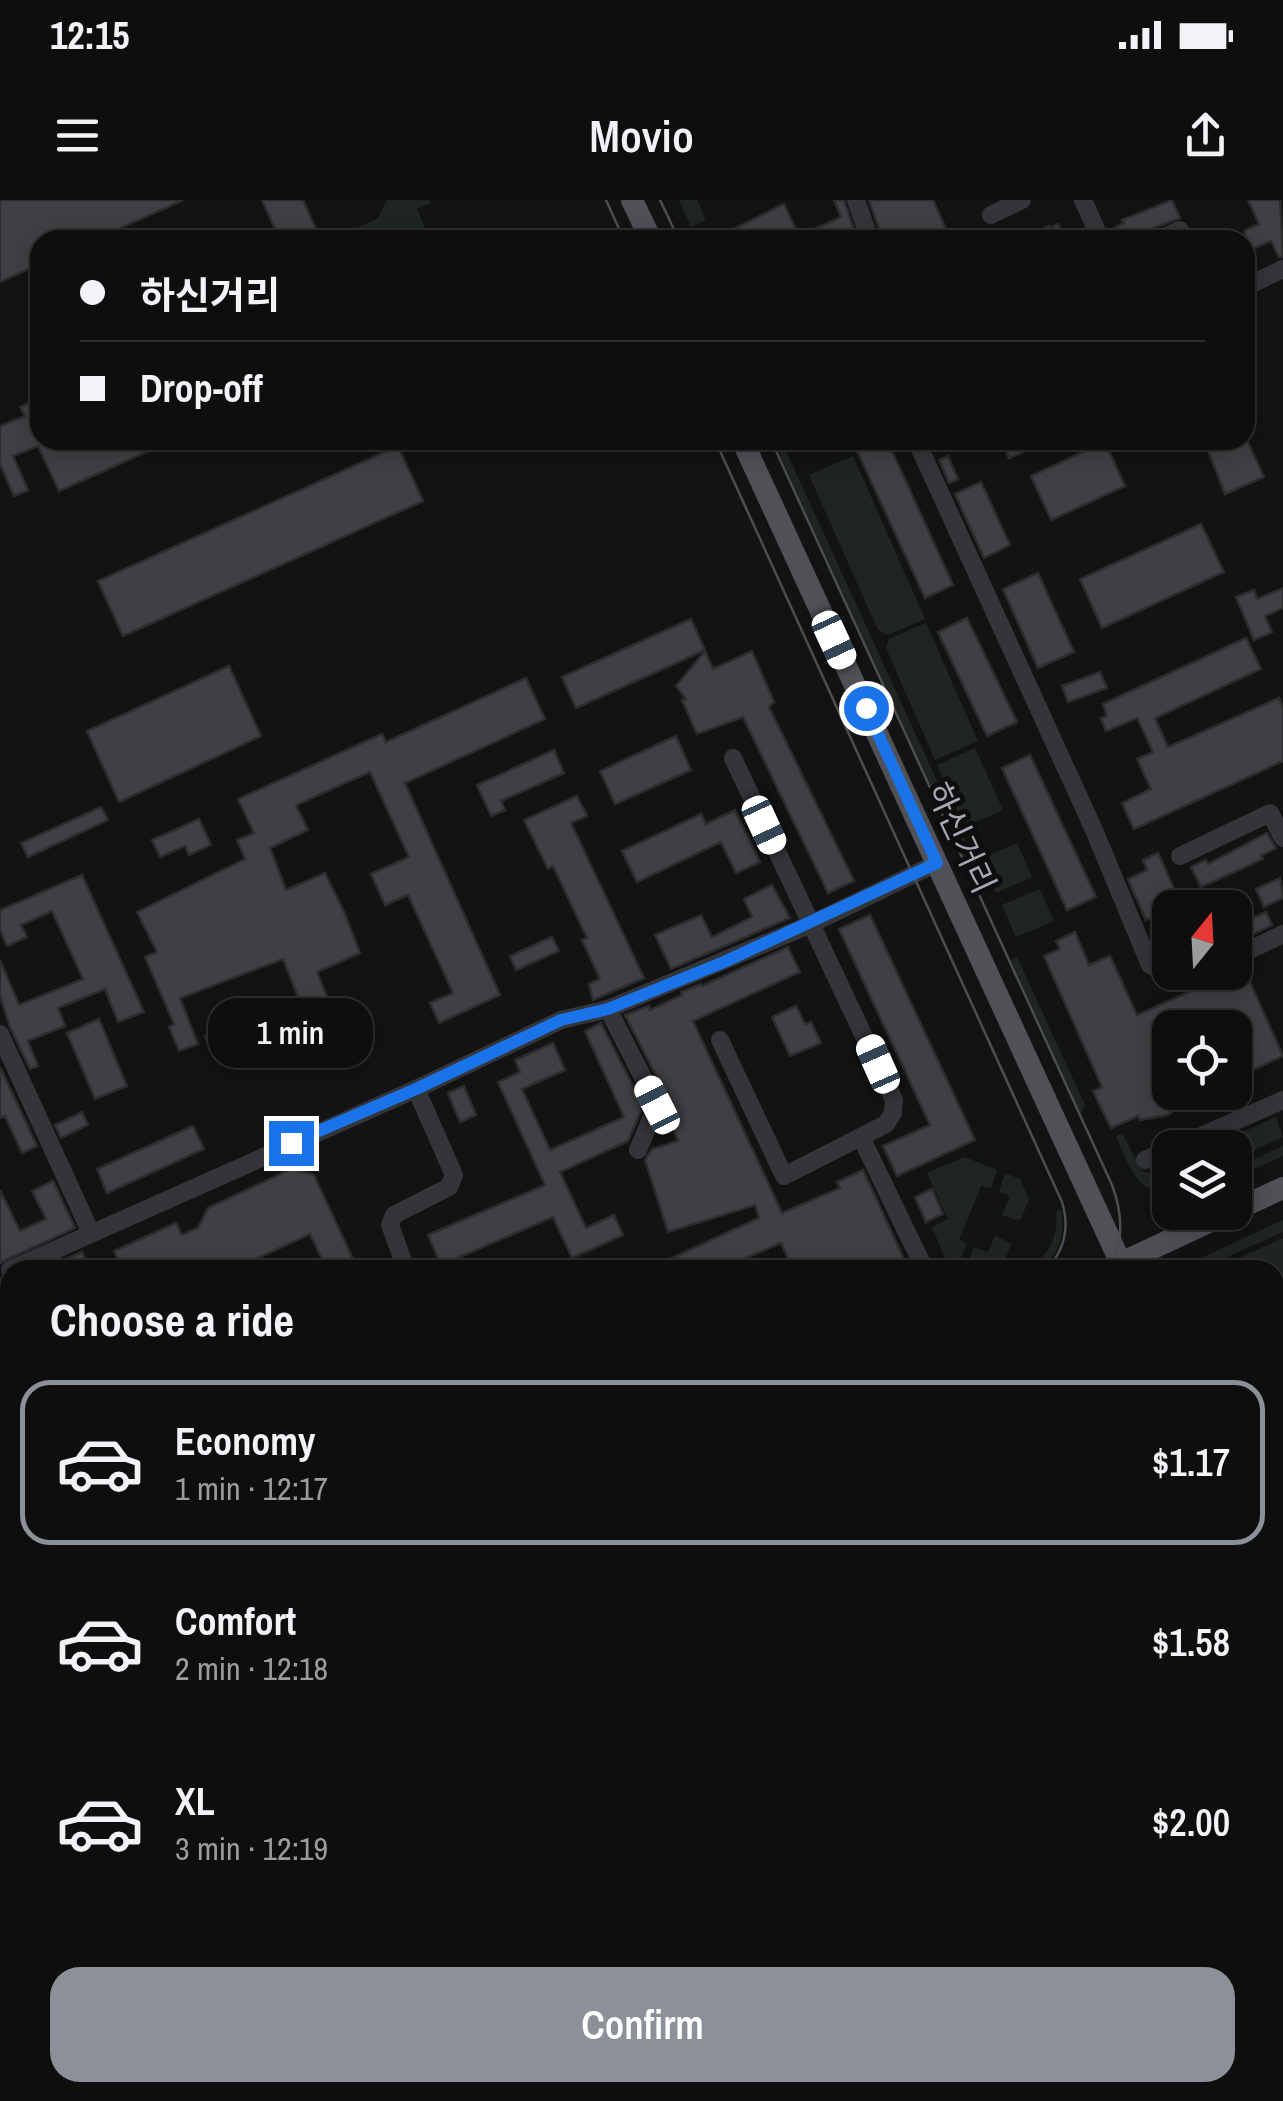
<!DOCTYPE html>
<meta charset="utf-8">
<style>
:root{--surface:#0e0e0f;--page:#171718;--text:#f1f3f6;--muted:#9b9c9e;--line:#2e2e2f;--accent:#8c9099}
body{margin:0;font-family:"Archivo Narrow","Noto Sans KR",sans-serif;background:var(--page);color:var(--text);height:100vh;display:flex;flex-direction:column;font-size:38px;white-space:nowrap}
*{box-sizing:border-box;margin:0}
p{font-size:32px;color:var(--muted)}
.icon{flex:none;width:55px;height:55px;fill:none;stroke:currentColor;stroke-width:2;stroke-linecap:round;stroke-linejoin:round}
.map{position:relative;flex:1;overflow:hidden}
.drawer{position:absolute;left:0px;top:1060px;width:1285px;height:842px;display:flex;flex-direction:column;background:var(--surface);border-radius:30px 30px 0 0;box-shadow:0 5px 25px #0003,0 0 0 2px var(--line)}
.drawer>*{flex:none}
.banner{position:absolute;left:30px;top:30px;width:1225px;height:220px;border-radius:30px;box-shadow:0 5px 25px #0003,0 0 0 2px var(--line);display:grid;align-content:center;height:220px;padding:0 50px;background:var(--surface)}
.needle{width:65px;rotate:18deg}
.fabs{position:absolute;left:1152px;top:690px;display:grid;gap:20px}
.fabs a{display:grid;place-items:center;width:100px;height:100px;border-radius:20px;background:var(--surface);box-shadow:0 5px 25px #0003,0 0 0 2px var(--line);font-size:50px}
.end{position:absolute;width:45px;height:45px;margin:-22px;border:12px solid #1a73e8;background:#fff;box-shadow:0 0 0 5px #fff}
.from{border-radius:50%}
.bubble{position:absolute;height:70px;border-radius:30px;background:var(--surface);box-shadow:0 5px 25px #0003,0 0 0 2px var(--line);font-size:32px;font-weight:600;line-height:70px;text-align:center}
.car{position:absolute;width:30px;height:60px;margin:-30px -15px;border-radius:12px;box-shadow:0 0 8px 2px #0007;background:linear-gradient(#fff 24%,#345 0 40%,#fff 0 76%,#345 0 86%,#fff 0)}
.banner b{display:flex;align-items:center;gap:35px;height:95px;font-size:38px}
.banner b+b{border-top:2px solid var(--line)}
.banner i{width:25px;height:25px;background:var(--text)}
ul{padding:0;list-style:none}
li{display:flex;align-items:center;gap:30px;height:165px;margin:0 20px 15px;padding:0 30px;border:5px solid transparent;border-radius:30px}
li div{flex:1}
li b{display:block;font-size:38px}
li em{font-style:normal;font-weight:600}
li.current{border-color:var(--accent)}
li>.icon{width:90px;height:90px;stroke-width:1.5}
h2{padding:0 50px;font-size:45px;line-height:120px}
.button{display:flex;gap:20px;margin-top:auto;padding:20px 50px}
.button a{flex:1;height:115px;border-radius:30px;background:var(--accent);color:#fff;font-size:40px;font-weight:600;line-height:115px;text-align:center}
.status{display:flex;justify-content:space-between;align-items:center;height:70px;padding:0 50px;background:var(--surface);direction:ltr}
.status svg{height:28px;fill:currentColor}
header{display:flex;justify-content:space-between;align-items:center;height:130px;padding:0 50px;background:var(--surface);font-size:45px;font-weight:600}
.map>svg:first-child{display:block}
.green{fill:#1f2621}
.water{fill:#2d343c}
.pier{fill:#131314}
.building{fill:#404044;stroke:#2d2d30;stroke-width:2.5}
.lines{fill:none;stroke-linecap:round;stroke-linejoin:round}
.minor{stroke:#343539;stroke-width:18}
.major{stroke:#505157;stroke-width:22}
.tram{stroke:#4d4e54;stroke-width:2.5}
.route{stroke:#1a73e8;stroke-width:12}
.labels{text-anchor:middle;stroke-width:10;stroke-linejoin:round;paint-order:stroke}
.street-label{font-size:32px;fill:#a6a9b3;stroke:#0e0e0f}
</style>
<div class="status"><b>12:15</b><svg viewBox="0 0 49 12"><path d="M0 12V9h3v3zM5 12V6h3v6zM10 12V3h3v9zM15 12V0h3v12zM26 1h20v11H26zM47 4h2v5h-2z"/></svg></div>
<header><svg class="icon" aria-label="menu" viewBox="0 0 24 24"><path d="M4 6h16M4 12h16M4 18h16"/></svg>Movio<svg class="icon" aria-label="share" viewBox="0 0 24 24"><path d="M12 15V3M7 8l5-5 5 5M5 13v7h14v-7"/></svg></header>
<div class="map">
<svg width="1283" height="1901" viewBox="0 0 1283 1901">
<rect width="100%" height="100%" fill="#131314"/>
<g class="green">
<polygon points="387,0 430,0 431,3 417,9 430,40 349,40 346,33 378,18"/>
<polygon points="679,0 697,0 706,20 691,27"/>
<polygon points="773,240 781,240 953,616 946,619"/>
<polygon points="853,256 925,419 888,435 878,430 809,275"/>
<polygon points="926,423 978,541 935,560 886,448 889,439"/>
<polygon points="975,548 1003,610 964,627 937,565"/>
<polygon points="961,631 986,686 978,689 953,634"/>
<polygon points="1017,643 1032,677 996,693 981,659"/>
<polygon points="1040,689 1054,721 1016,737 1002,705"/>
<polygon points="1017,757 1085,905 1081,914 1011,760"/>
<polygon points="1276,917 1283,937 1235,959 1235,948 1209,947"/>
<path d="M1122,933L1142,971L1148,973L1170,965V989C1137,999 1127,960 1116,936Z"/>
<polygon points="1283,946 1283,956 1235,978 1235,968"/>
<polygon points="965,957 997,970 991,988 981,986 959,1040 967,1043 956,1070 950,1070 932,1027 948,1019 927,973"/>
<polygon points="1005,973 1020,979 1029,999 1021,1019 1017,1020 1002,1015 1010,996 999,992"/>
<path d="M1061,1010C1066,1034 1059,1054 1041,1070H1026C1048,1057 1059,1038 1056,1012Z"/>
<polygon points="1283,1020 1283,1032 1209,1065 1205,1056"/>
<polygon points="995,1035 1011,1044 1004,1063 986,1070 965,1070 974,1047 988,1052"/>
<polygon points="1283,1038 1283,1079 1275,1080 1275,1070 1232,1070 1228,1063"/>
<polygon points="10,1615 10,1692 0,1697 0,1619"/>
<polygon points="1283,1882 1283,1901 1231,1901 1235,1893 1275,1892 1275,1886"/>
<polygon points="494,1893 551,1892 552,1894 536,1901 498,1901"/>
<polygon points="1109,1893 1108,1893 1227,1893 1223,1901 1127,1901"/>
</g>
<g class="water">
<polygon points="10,1839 10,1892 209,1893 190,1901 0,1901 0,1844"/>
<polygon points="1072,1892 1091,1901 812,1901 787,1893"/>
</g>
<polygon class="pier" points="797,1892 915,1892 915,1893 913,1901 800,1901 794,1899"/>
<g class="building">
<polygon points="0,0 183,0 94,40 40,40 40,64 0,82"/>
<polygon points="262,0 303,0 321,40 280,40"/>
<polygon points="834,0 844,0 856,36 848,40 712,40 784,4 799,36 841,17"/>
<polygon points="869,0 933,0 951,40 887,40 879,29"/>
<polygon points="1172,0 1180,18 1151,29 1145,40 1113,40 1110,30 1124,23 1122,20"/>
<polygon points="1248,0 1280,0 1283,57 1279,57 1271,41 1245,52 1245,30 1259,24"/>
<polygon points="1058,24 1065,40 1019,40 1049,26 1050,28"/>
<polygon points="40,198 40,240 173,240 59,291 38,246 13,256 28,290 14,296 0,264 0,226 25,216 20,207"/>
<polygon points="852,240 887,240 953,385 925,398"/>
<polygon points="1002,240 1051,240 1009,258"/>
<polygon points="1204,240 1247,240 1264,277 1225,294"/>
<polygon points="1105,242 1125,286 1051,320 1031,276"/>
<polygon points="398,246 423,301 123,436 98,381"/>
<polygon points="948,256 958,279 949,283 939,260"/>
<polygon points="981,282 1010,345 984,358 955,294"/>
<polygon points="1201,324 1224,372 1102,428 1080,379"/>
<polygon points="1038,373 1074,452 1038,468 1003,389"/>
<polygon points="1283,388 1283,408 1265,416 1272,432 1254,440 1236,397 1254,390 1257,399"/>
<polygon points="967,418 1017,522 987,536 938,432"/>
<polygon points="691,419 705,450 576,508 562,477"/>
<polygon points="1246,438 1261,469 1155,518 1168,547 1279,498 1283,507 1283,561 1134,629 1122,603 1151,589 1137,559 1153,552 1137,518 1106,531 1101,518 1107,516 1103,504"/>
<polygon points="705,451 713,469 752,451 774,502 769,507 854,681 828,693 743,517 697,534 682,500 686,499 676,486"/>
<polygon points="229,466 261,536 119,602 87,531"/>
<polygon points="1100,472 1107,488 1068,502 1062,486"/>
<polygon points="526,478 545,519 405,583 500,795 439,823 430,803 453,793 408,695 385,705 371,674 409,657 370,572 296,605 308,630 270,648 286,690 325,673 345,714 360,753 317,772 331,807 214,857 205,836 275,806 277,812 300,802 283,759 180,798 198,844 179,851 169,827 174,824 145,757 157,752 137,712 245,659 237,640 254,633 238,599 382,534 386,542"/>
<polygon points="676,536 691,570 615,604 600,571"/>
<polygon points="554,550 564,573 501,601 505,610 491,616 477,585"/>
<polygon points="1030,555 1096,697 1067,710 1002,568"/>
<polygon points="577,596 587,616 571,623 644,778 593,800 589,784 600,779 582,740 587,738 553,666 548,669 524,620"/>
<polygon points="101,607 108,620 28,657 21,643"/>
<polygon points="735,610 760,662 736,673 721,642 637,682 622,651 701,614 706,624"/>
<polygon points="199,619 211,645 189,655 185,646 160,657 152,640"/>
<polygon points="1267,633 1276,648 1261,656 1263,659 1201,687 1191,667 1206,660 1208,664"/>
<polygon points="1158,653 1183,708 1170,708 1146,720 1128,679 1147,670 1143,660"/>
<polygon points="82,675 144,812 118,822 105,789 58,808 65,826 28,841 38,866 30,869 10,827 0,796 0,760 19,805 83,779 52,711 21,725 27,737 7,746 0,730 0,710"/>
<polygon points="1280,678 1283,698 1264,707 1256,689"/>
<polygon points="772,685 790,718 671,769 655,735 701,715 712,737 752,717 744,699"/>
<polygon points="1266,712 1272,725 1235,743 1235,726"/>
<polygon points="870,715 975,940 897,976 883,946 930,925 839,729"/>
<polygon points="1075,732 1089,765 1110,756 1137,815 1216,780 1217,783 1245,771 1283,856 1235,878 1235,811 1188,828 1170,828 1170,892 1186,892 1179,907 1168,915 1140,920 1138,916 1111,928 1093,891 1102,887 1044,756 1060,749 1056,741"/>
<polygon points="552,737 559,751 516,770 510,756"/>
<polygon points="788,747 800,772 693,821 782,1013 840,988 837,982 863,970 909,1070 793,1070 781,1043 718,1070 646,1070 759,1018 755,1005 668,1032 645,960 652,949 678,941 667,913 668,899 625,815 649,806 650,810 682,795 681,792 701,784 702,786"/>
<polygon points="796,806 805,824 811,822 821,843 790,856 772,817"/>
<polygon points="99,819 127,886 95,899 67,833"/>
<polygon points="601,823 643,906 628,941 560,972 586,1028 614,1015 623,1035 572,1058 553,1017 441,1065 428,1035 545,985 498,882 520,872 515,860 553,843 565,870 522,889 550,950 624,917 585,831"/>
<polygon points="0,867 37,946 22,953 5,916 0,918"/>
<polygon points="464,886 476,915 460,922 448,893"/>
<polygon points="82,912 88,925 61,938 55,925"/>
<polygon points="193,926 204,949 107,993 97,969"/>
<polygon points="291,969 314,975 358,1070 327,1070 310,1034 245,1064 248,1070 122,1070 114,1051 176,1023 182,1035 198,1028 208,1008"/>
<polygon points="53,981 75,1028 0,1063 0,990 20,1031 46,1019 32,991"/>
<polygon points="932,989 943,1014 926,1022 915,997"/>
<polygon points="82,1052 87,1063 72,1070 41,1070"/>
</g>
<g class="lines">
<g class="minor">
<polyline points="856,0 870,40"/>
<polyline points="1083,0 1101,40"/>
<polyline points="991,15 1022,0"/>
<polyline points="1157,40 1180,30"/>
<polyline points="1245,87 1283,69"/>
<polyline points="916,240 1094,630 1150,765 1171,776 1185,772"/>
<polyline points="1180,656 1270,613 1283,638"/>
<polyline points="1235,757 1283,734"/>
<polyline points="608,809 809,725 937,663"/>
<polyline points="0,834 91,1033"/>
<polyline points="720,840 784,976 886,924 893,913 894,900 733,558"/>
<polyline points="861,937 925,1070"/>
<polyline points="1174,948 1283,900"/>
<polyline points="1145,960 1170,949"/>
<polyline points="10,1070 416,889 561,820 608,809 657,905 638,950"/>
<polyline points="403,1070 405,1066 390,1025 394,1015 449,987 454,975 416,889"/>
<polyline points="0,1338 10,1334"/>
<polyline points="233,1892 237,1901"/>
<polyline points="570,1892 574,1901"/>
<polyline points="345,1901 363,1892"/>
</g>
<g class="major">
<polyline points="632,0 651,40"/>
<polyline points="742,240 1124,1070"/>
<polyline points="1235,1010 1283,988"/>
<polyline points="1106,1070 1230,1012"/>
<polyline points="1275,1407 1283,1425"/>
<polyline points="0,1571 10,1567"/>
</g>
<g class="tram">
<polyline points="606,0 624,40"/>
<polyline points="660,0 679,40"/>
<path d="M715,240L1062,1002C1070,1028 1065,1050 1046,1070"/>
<path d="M771,240L1112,985C1123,1014 1124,1042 1110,1070"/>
<polyline points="0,1552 10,1547"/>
<polyline points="0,1596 10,1592"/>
</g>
</g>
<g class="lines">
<polyline class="route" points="291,943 416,889 561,820 608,809 724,762 937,663 866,508"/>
</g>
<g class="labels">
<g class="street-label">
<text transform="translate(961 638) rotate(65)" y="11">하신거리</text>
</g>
</g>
</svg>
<div class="fabs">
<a><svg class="needle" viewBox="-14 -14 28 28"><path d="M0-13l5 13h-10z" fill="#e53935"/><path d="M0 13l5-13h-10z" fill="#9b9c9e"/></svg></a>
<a><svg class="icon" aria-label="locate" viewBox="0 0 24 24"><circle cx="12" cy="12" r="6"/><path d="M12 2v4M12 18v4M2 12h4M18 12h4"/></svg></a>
<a><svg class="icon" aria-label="layers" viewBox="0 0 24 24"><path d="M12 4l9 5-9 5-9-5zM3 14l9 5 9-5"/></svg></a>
</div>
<i class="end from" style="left:866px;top:508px"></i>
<i class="end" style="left:291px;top:943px"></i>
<div class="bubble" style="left:208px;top:798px;width:165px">1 min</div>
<i class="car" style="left:834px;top:440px;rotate:155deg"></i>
<i class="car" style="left:764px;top:625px;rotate:155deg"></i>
<i class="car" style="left:878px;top:864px;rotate:336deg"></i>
<i class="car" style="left:657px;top:905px;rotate:333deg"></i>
<div class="banner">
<b><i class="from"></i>하신거리</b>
<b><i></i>Drop-off</b>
</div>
<section class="drawer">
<h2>Choose a ride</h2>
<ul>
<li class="current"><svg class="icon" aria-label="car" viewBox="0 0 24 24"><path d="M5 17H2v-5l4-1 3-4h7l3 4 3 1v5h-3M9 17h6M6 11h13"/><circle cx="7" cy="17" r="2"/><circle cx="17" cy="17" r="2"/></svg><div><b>Economy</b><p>1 min · 12:17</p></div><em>$1.17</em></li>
<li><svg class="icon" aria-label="car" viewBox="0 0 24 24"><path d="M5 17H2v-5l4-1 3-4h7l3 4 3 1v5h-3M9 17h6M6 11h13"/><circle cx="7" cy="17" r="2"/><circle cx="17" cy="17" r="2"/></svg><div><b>Comfort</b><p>2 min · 12:18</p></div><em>$1.58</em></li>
<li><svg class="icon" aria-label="car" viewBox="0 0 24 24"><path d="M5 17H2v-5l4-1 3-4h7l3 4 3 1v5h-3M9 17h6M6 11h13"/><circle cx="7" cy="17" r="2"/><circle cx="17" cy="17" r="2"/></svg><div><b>XL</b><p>3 min · 12:19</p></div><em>$2.00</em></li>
</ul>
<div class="button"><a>Confirm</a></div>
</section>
</div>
